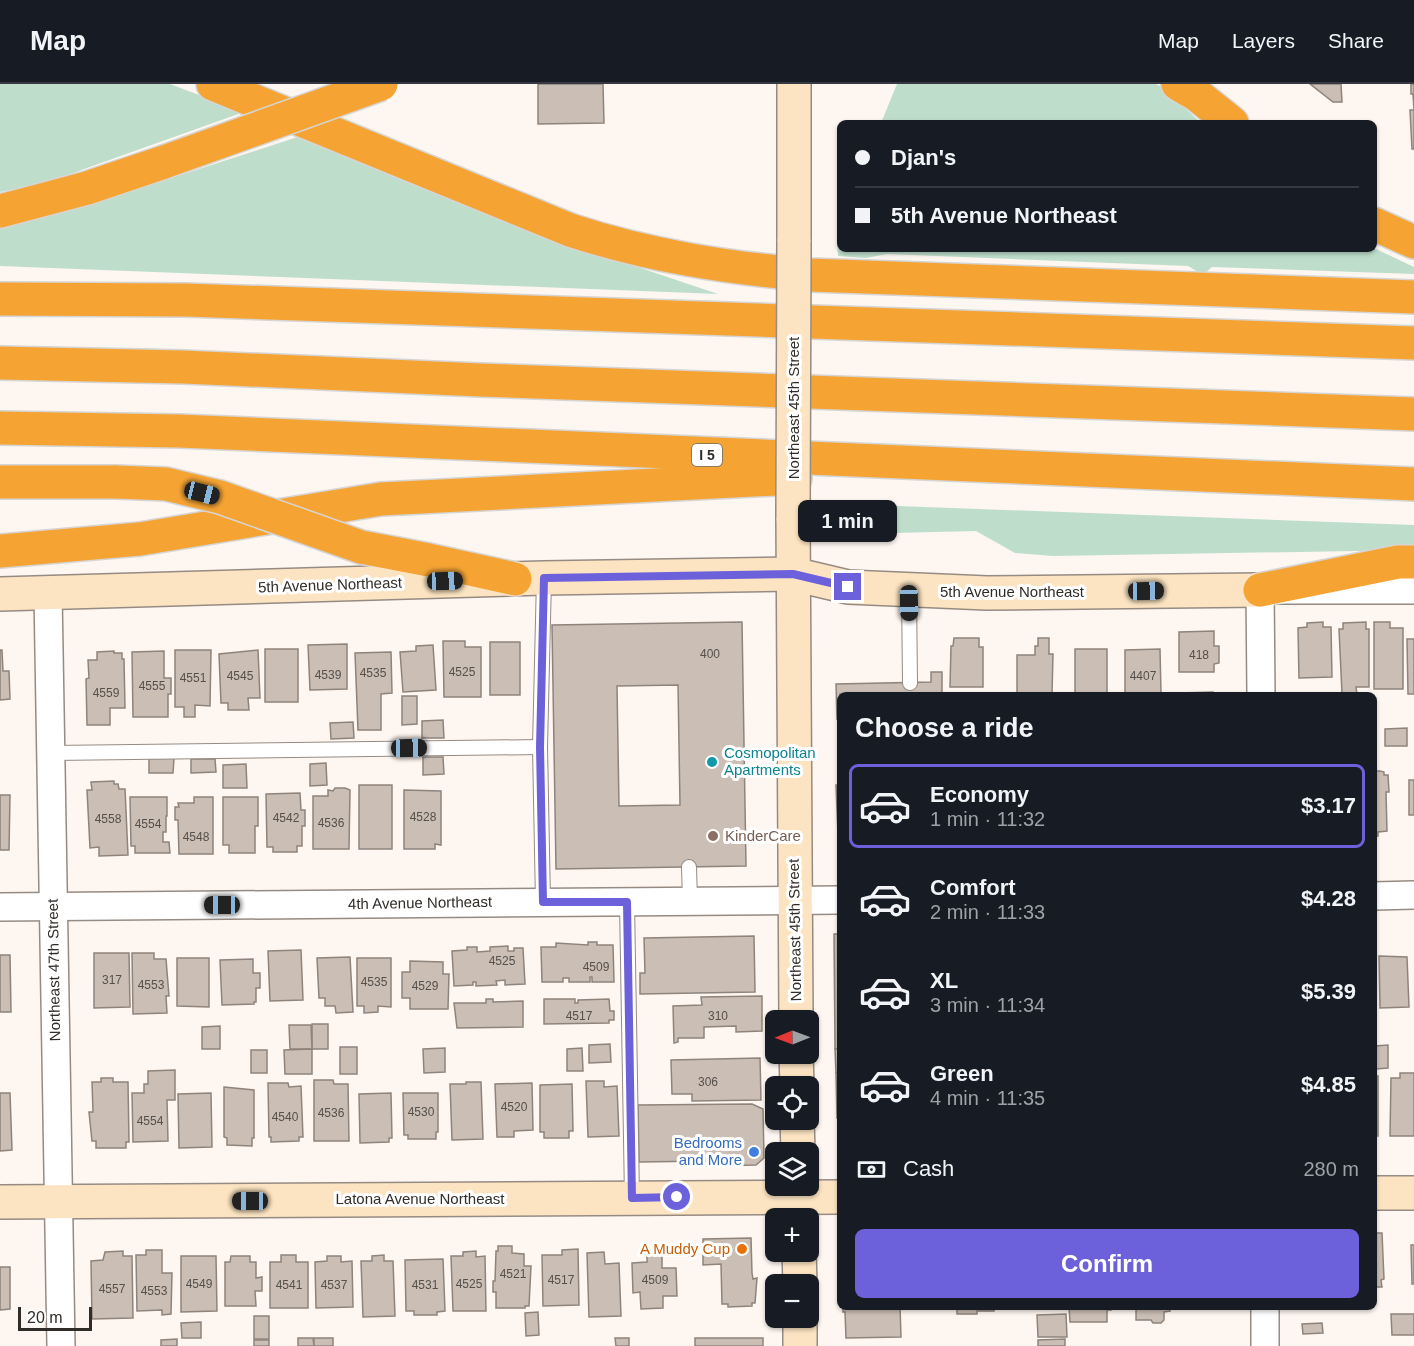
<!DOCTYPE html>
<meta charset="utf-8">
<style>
:root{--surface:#171b24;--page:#242831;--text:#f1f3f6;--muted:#9ea1a6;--line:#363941;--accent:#6c61db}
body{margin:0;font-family:Helvetica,sans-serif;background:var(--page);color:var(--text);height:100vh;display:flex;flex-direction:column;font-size:22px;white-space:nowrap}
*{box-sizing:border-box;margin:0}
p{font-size:20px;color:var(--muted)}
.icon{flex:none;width:33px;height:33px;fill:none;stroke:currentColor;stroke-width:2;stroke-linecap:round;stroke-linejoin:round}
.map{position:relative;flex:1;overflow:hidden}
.side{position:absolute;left:837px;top:608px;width:540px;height:618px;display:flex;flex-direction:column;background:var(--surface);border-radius:9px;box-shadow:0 2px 4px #0004}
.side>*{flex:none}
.banner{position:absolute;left:837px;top:36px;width:540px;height:132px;border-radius:9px;box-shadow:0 2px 4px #0004;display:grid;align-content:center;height:132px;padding:0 18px;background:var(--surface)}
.needle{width:39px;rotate:269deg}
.buttons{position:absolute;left:765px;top:926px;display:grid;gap:12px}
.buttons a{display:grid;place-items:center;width:54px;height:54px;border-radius:9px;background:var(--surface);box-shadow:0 2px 4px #0004;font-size:30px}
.scale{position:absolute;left:18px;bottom:15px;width:74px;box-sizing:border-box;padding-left:6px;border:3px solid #302c28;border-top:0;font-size:16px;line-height:21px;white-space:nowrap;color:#302c28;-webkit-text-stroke:4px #fff;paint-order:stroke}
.end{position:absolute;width:27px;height:27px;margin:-14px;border:8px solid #6c61db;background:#fff;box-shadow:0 0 0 3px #fff}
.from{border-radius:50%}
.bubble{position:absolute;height:42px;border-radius:9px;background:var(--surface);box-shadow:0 2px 4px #0004;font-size:20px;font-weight:700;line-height:42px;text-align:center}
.car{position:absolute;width:18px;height:36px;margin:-18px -9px;border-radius:8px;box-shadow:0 0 4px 2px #0007;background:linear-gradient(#222 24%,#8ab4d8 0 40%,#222 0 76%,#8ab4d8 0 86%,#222 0)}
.banner b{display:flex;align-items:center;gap:21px;height:57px;font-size:22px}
.banner b+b{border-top:2px solid var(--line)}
.banner i{width:15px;height:15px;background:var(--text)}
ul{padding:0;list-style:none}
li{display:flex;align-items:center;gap:18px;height:84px;margin:0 12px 9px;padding:0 6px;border:3px solid transparent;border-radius:9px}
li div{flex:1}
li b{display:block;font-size:22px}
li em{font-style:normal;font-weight:700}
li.current{border-color:var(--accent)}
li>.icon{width:54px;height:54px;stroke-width:1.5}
h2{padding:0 18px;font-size:27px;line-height:72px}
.pay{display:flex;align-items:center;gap:15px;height:66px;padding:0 18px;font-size:22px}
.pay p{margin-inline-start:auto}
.button{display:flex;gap:12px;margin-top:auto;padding:12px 18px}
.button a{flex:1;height:69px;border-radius:9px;background:var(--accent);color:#fff;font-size:24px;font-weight:700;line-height:69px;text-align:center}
header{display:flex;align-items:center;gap:36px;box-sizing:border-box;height:84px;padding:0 30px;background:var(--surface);border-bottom:2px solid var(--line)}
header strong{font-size:28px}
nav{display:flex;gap:33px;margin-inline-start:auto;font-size:21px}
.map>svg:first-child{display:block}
.green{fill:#bedecb}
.building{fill:#cabeb5;stroke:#8f847b;stroke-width:1.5;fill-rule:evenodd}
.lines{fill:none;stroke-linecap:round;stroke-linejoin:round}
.lane-casing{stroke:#968b82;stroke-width:16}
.street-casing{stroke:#968b82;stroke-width:30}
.secondary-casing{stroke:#968b82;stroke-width:36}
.highway-casing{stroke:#d6d5d4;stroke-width:36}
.lane{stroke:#fff;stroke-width:14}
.street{stroke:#fff;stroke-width:27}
.secondary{stroke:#fce4c2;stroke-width:33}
.highway{stroke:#f5a434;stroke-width:33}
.secondary-bridge-casing{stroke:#968b82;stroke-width:36;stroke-linecap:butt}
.highway-bridge-casing{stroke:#d6d5d4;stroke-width:36;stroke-linecap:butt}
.secondary-bridge{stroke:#fce4c2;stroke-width:33}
.highway-bridge{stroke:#f5a434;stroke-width:33}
.route{stroke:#6c61db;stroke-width:8}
.culture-dot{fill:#0f9aa8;stroke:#fff;stroke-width:2}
.education-dot{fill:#8d6e63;stroke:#fff;stroke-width:2}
.shop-dot{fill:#3f7fe0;stroke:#fff;stroke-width:2}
.food-dot{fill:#e8710a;stroke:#fff;stroke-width:2}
.labels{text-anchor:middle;stroke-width:6;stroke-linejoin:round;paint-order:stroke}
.number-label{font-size:12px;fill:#56504b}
.shield{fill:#fff;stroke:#6e6b68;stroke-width:1.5}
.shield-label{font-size:14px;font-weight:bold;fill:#302c28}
.street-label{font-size:15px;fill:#302c28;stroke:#fff}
.culture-label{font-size:15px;fill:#0d838f;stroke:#fff;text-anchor:start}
.education-label{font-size:15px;fill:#785e54;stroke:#fff;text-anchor:start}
.shop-label{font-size:15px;fill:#366cbe;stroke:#fff;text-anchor:end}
.food-label{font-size:15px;fill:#c56008;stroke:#fff;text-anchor:end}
</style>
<header>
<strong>Map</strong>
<nav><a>Map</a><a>Layers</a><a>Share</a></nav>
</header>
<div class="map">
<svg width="1414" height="1262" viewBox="0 0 1414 1262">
<rect width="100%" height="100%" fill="#fef6f1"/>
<g class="green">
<polygon points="0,0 170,0 244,28 45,99 0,108"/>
<polygon points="897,0 1156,0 1162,3 1201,39 881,39"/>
<polygon points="310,49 584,165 718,210 0,182 0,141 82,123"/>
<polygon points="840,148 840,165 1374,164 1414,183 1414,190 1212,183 1203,191 1188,182 887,170 866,174 838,172 837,157"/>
<polygon points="870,421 1414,441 1414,466 1053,472 1015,469 976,447 853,450 839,443 843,432"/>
</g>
<g class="building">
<polygon points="538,0 603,0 604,39 538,40"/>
<polygon points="1310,0 1341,0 1342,18 1333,18"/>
<polygon points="1411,0 1414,0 1414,65 1412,65 1410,26 1414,26 1413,10 1411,10"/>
<path d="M742,538L746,782L556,785L552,541ZM678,601L680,721L619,722L617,602Z"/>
<polygon points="1323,538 1323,543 1331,543 1332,593 1299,594 1298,544 1307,543 1307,539"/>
<polygon points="1366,538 1366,545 1369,545 1369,603 1356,603 1357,610 1342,610 1339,545 1343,545 1343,539"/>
<polygon points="1374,538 1390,538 1390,544 1403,544 1403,605 1374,605"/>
<polygon points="1214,547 1214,562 1219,562 1219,579 1214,580 1214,588 1179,588 1179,548"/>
<polygon points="954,554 979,554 979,563 983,563 983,603 950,603 951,562 953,562"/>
<polygon points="1038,554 1049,554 1049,570 1053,570 1052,610 1017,610 1017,571 1035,571 1035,562 1038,562"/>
<polygon points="1407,555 1414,555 1414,610 1408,610"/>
<polygon points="443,557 465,557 465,563 481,563 481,613 444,613"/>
<rect x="490" y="558" width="30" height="53"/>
<polygon points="347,560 347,605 310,606 308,561"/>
<polygon points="433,561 436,606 403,608 400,568 416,567 416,562"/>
<rect x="265" y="565" width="33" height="53"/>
<rect x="1075" y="565" width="32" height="45"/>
<polygon points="1160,565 1161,609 1125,610 1125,566"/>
<polygon points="0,566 2,566 3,587 9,587 10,615 0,616"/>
<polygon points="175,566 211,566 210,622 195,621 195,633 184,633 184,623 175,623"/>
<polygon points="258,566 260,614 248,614 249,626 228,626 228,619 221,619 219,570"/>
<polygon points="114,567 114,569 122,569 122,575 124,575 125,624 110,624 110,641 87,641 86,595 89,594 88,576 97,576 97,568"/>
<polygon points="164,567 164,594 171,594 171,610 168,610 168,633 133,633 132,568"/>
<polygon points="391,568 392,609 381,610 381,646 358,646 355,569"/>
<polygon points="931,588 942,588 942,610 840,610 840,634 837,635 836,600 931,598"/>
<polygon points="1213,608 1213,610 1179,610 1179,609"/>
<polygon points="402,612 417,612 417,640 402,641"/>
<polygon points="443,636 444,654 422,654 422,637"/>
<polygon points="353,638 354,654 331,655 330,639"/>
<polygon points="1407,644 1407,662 1385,662 1385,645"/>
<polygon points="423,673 443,673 444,690 423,691"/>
<polygon points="149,674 174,674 173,689 149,689"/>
<polygon points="191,675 215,675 216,688 191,689"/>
<polygon points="326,679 327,701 310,702 310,680"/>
<polygon points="246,680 247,704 223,704 223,681"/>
<polygon points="1374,687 1380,687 1384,688 1384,691 1388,691 1389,708 1386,708 1387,747 1378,748 1378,752 1374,752"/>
<rect x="1409" y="696" width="5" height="35"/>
<polygon points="114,697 114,700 118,700 119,705 125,705 128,771 99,772 99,763 90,764 87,706 92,706 91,698"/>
<rect x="359" y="701" width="33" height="64"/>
<polygon points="836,701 840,701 840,778 839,776"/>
<polygon points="335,704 345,704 350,706 349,765 313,765 313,712 328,712 328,706 333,707"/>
<polygon points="404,706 441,707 441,761 435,760 435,765 404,765"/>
<polygon points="300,709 301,726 305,726 305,742 302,742 302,762 297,762 297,768 273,768 273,763 267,763 266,710"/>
<polygon points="0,711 10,711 9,766 0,766"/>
<polygon points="130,713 167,713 167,732 166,732 166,748 163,748 163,758 169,758 170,769 135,769 135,762 131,762"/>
<polygon points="194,713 213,713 213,770 179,770 178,736 175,736 175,723 179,723 178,719 194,719"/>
<polygon points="223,713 258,713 258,742 255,742 255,769 229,769 229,761 223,761"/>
<polygon points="834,850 840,850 840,964 835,965"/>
<polygon points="754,852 755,908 640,910 640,889 645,889 644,854"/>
<polygon points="588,858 597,858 597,861 613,861 614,898 592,898 592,893 590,893 590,898 569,898 569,894 563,894 563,898 542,898 541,863 556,863 556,859 588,861"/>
<polygon points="508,862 508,867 514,867 514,864 523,864 525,900 505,901 505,896 496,897 497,901 476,902 476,898 473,898 473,901 454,902 452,867 467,866 467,863 477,863 477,868 490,867 490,863"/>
<polygon points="301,866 303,916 270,917 268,867"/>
<polygon points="94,869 129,869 130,923 94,924"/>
<polygon points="132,869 154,869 154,875 166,875 169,912 166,912 167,929 133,930"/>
<polygon points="0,871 10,871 11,928 0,928"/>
<polygon points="1379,872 1407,873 1409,923 1380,924"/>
<polygon points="350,873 353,928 336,929 335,922 325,922 325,914 319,914 317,874"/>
<polygon points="177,874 209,874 209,923 177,922"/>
<polygon points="357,874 391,874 391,923 378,922 378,928 364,929 364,922 357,922"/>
<polygon points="253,875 253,889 260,889 260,904 256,904 256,918 254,918 254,920 222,921 220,876"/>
<polygon points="410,877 443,878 443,890 449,890 448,925 410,925 410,914 402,914 402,888 410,888"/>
<polygon points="762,912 762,947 736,948 736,942 704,943 704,954 678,954 678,958 674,959 673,922 702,921 701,913"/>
<polygon points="486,915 493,915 493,918 523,917 523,943 457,944 454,919 486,919"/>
<polygon points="544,915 575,915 575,919 578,919 578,916 609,915 610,927 614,927 614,936 609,936 609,939 544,940"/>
<rect x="312" y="940" width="16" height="25"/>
<polygon points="289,941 311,941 312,965 290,965"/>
<polygon points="220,942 220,965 202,965 202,943"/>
<polygon points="610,960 611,978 589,979 589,961"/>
<polygon points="1388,961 1388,984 1376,985 1375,962"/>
<rect x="340" y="963" width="17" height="27"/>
<polygon points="445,964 445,988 424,989 423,965"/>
<polygon points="582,964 583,987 567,987 567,965"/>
<polygon points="840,964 840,989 836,989 835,965"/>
<polygon points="312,965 312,990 285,990 284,966"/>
<rect x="251" y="966" width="16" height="23"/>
<polygon points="760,974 761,1016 692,1017 692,1010 672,1010 671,976"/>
<polygon points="175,986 175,1016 167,1016 168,1057 133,1058 132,1009 144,1009 144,1000 148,1000 148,987"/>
<polygon points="836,989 840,989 840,1034 837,1034"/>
<polygon points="1400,989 1414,989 1414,1052 1390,1052 1391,994 1400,994"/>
<rect x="1374" y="992" width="4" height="60"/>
<polygon points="101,994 113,994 113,998 128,998 129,1058 126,1058 126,1064 96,1064 96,1057 92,1057 89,1028 93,1028 92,998 101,998"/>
<polygon points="314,996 333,996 334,1000 348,1000 349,1057 314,1057"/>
<polygon points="586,997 604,997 604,1003 617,1002 619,1052 588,1053"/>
<polygon points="466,998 481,998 483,1055 452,1056 450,1000 466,1000"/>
<polygon points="268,999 288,999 289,1003 301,1002 303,1053 299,1053 299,1057 271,1058 271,1053 269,1053"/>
<polygon points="532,999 533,1046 514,1047 514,1053 497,1053 495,1000"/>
<polygon points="572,1000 573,1047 569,1047 569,1054 544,1054 544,1048 540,1048 540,1001"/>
<polygon points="224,1003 254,1006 254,1054 252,1054 252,1062 227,1061 227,1054 224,1053"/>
<polygon points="0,1009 10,1009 12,1066 0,1067"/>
<polygon points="211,1009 212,1063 179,1064 178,1010"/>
<polygon points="391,1009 392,1054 389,1054 389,1058 360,1059 359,1010"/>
<polygon points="403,1009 438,1009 438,1048 436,1048 436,1055 408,1055 408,1051 404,1051"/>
<polygon points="752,1020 763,1025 764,1074 756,1081 707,1082 707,1077 639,1078 638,1021"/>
<polygon points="1374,1149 1382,1149 1384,1195 1381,1196 1382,1203 1374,1203"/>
<polygon points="751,1154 752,1189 753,1195 757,1194 755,1219 752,1219 752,1222 728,1223 728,1220 722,1220 721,1180 703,1181 703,1155"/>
<polygon points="1411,1161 1414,1161 1414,1200 1412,1200"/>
<polygon points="498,1162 512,1162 512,1169 524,1170 524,1182 531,1182 529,1222 525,1222 525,1224 496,1224 496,1208 493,1208 493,1197 495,1197 496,1167 498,1167"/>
<polygon points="578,1165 579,1221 543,1222 542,1171 562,1171 562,1166"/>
<polygon points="146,1166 162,1166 162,1189 172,1189 171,1230 162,1231 162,1226 137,1227 136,1171 146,1171"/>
<polygon points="123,1167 123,1172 132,1172 133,1234 92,1235 91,1177 103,1176 105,1168"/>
<polygon points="476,1167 476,1173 485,1172 486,1227 453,1227 451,1172 463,1172 463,1168"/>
<polygon points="604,1168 605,1180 619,1179 621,1232 589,1233 587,1169"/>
<polygon points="647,1170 662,1170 662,1184 676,1184 677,1212 663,1212 663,1224 641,1225 640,1208 633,1209 632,1179 647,1178"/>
<polygon points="281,1171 296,1171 296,1178 308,1178 308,1224 270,1224 270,1178 281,1178"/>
<polygon points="384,1171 384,1177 393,1177 395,1232 363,1233 361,1177 372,1177 372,1172"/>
<polygon points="181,1172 216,1172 217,1227 181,1228"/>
<polygon points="231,1172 250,1172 250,1178 256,1178 256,1194 262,1193 262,1207 255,1207 256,1222 225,1222 225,1178 230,1178"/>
<polygon points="327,1172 341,1172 341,1178 352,1177 353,1223 316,1224 315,1178 327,1177"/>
<polygon points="443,1175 445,1227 437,1228 437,1231 414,1231 414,1227 406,1227 405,1176"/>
<polygon points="0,1183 10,1183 10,1225 0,1226"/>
<polygon points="843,1222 900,1222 901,1253 846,1254 845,1228 843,1228"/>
<polygon points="957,1222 994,1222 994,1227 977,1227 977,1230 957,1230"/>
<polygon points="1069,1222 1111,1222 1111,1226 1107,1226 1107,1238 1070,1238"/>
<polygon points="1136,1222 1170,1222 1170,1227 1164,1228 1164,1236 1161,1239 1153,1239 1151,1236 1136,1236"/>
<polygon points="538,1228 539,1251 526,1252 525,1229"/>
<polygon points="1066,1230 1067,1253 1038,1253 1037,1231"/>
<polygon points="1391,1230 1414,1230 1414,1251 1392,1251"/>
<rect x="254" y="1232" width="15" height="23"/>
<polygon points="201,1238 201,1254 182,1254 181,1239"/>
<polygon points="1322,1239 1323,1249 1303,1250 1302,1240"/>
<polygon points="298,1254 313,1254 314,1262 298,1262"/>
<rect x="314" y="1254" width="19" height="8"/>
<polygon points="615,1254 629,1254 629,1262 616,1262"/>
<rect x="695" y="1254" width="68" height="8"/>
<polygon points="177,1255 177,1262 161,1262 161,1256"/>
<polygon points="1065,1255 1065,1262 1038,1262 1038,1256"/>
<rect x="254" y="1256" width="15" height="6"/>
</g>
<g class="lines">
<defs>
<g id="lane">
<polyline points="909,507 910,599"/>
<polyline points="52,669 540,663"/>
<polyline points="689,783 690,817"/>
<polyline points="543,818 540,663 544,494"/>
<polyline points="627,818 632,1114"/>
</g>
<g id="street">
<polyline points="48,509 61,1262"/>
<polyline points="1261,610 1260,506 1414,506"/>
<polyline points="1374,812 1414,811"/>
<polyline points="0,823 840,816"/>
<polyline points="1265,1222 1265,1262"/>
</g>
<g id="secondary">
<polyline points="794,0 794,158"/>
<polyline points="793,434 796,936"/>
<polyline points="0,510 544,494 793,490 848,503 987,509 1260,506"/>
<polyline points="796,969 797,1002"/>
<polyline points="797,1035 798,1068"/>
<polyline points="1374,1109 1414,1109"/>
<polyline points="0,1118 840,1113"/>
<polyline points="799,1167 800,1200"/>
<polyline points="800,1233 800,1262"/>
</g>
<g id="highway">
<path d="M213,0L570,146C649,172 728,184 810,191L1414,213"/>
<polyline points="1178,0 1197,11 1232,39"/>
<polyline points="0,127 87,104 164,78"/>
<polyline points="1374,140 1414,158"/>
<polyline points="0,215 186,216 1414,259"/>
<polyline points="0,279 183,283 480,296 1414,330"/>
<polyline points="0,344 179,347 1414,400"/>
<polyline points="0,398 116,398"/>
<polyline points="361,463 429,476 515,495"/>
<polyline points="0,467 140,455 381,415 795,394"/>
<polyline points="1260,506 1398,478 1414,478"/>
</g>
</defs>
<use href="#lane" class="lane-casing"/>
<use href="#street" class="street-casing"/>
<use href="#secondary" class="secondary-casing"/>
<use href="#highway" class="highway-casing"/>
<use href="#lane" class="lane"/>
<use href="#street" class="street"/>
<use href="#secondary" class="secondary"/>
<use href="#highway" class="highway"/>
<defs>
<polyline id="secondary-bridge" points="793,434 794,158"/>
<g id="highway-bridge">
<polyline points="164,78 381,0"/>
<polyline points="116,398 166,400 220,413 361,463"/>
</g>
</defs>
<use href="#secondary-bridge" class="secondary-bridge-casing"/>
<use href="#highway-bridge" class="highway-bridge-casing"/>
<use href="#secondary-bridge" class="secondary-bridge"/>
<use href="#highway-bridge" class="highway-bridge"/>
</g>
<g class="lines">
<polyline class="route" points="677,1113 632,1114 627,818 543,818 540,663 544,494 793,490 848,503"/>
</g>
<circle class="culture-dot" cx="712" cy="678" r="6"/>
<circle class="education-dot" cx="713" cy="752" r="6"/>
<circle class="shop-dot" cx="754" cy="1068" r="6"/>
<circle class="food-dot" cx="742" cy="1165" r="6"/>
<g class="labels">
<g class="number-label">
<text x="710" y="574">400</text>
<text x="1199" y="575">418</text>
<text x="462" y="592">4525</text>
<text x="373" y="593">4535</text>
<text x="328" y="595">4539</text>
<text x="240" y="596">4545</text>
<text x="1143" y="596">4407</text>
<text x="193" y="598">4551</text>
<text x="152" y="606">4555</text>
<text x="106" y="613">4559</text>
<text x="423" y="737">4528</text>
<text x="286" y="738">4542</text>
<text x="108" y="739">4558</text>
<text x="331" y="743">4536</text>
<text x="148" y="744">4554</text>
<text x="196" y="757">4548</text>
<text x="502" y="881">4525</text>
<text x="596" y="887">4509</text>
<text x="112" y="900">317</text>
<text x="374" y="902">4535</text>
<text x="151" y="905">4553</text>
<text x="425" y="906">4529</text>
<text x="579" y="936">4517</text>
<text x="718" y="936">310</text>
<text x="708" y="1002">306</text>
<text x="514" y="1027">4520</text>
<text x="421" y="1032">4530</text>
<text x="331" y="1033">4536</text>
<text x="285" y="1037">4540</text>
<text x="150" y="1041">4554</text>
<text x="513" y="1194">4521</text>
<text x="561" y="1200">4517</text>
<text x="655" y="1200">4509</text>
<text x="199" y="1204">4549</text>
<text x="469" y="1204">4525</text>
<text x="289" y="1205">4541</text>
<text x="334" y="1205">4537</text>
<text x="425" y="1205">4531</text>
<text x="112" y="1209">4557</text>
<text x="154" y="1211">4553</text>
</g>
<rect class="shield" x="692" y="360" width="30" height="22" rx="4.5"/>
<g class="shield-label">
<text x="707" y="376">I 5</text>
</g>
<g class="street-label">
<text transform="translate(794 324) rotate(-90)" y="5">Northeast 45th Street</text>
<text transform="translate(330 501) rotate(-2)" y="5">5th Avenue Northeast</text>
<text x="1012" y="513">5th Avenue Northeast</text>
<text transform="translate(420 819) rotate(-1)" y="5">4th Avenue Northeast</text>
<text transform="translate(795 846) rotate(-91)" y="5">Northeast 45th Street</text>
<text transform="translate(54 886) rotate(-91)" y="5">Northeast 47th Street</text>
<text x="420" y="1120">Latona Avenue Northeast</text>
</g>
<g class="culture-label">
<text x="724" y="674">Cosmopolitan<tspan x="724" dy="17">Apartments</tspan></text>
</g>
<g class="education-label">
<text x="725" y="757">KinderCare</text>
</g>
<g class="shop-label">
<text x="742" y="1064">Bedrooms<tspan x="742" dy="17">and More</tspan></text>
</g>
<g class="food-label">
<text x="730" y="1170">A Muddy Cup</text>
</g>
</g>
</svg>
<div class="buttons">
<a><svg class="needle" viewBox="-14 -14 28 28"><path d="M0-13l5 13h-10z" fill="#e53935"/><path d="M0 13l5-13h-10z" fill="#9ea1a6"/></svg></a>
<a><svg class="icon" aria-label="locate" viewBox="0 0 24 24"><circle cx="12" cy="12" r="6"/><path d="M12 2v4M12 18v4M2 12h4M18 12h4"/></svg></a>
<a><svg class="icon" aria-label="layers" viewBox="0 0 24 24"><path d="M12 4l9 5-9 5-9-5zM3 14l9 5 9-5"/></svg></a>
<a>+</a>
<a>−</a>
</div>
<div class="scale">20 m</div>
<i class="end from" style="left:677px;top:1113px"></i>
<i class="end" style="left:848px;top:503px"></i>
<div class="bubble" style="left:798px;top:416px;width:99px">1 min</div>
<i class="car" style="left:202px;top:409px;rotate:104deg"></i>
<i class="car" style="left:445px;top:497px;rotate:88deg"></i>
<i class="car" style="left:1146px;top:507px;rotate:89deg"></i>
<i class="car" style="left:909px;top:519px;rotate:179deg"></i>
<i class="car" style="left:409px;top:664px;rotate:89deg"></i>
<i class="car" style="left:222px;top:821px;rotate:270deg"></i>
<i class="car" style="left:250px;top:1117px;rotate:270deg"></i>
<div class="banner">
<b><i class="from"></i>Djan's</b>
<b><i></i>5th Avenue Northeast</b>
</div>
<section class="side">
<h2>Choose a ride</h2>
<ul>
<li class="current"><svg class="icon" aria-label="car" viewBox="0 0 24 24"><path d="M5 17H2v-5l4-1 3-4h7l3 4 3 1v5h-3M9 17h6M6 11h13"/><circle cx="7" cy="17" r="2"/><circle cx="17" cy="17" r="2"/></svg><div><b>Economy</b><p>1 min · 11:32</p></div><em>$3.17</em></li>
<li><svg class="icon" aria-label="car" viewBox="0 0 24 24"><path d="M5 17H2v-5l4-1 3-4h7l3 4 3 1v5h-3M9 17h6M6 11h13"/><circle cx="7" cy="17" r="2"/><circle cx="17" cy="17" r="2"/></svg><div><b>Comfort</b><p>2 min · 11:33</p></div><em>$4.28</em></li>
<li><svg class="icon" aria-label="car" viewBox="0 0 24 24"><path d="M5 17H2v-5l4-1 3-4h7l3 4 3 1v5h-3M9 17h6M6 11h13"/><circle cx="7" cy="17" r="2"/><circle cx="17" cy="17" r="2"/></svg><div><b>XL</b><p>3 min · 11:34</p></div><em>$5.39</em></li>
<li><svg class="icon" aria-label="car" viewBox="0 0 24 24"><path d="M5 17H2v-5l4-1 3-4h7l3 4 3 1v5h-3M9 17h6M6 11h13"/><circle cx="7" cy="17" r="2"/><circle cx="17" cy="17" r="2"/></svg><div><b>Green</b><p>4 min · 11:35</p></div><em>$4.85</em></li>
</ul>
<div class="pay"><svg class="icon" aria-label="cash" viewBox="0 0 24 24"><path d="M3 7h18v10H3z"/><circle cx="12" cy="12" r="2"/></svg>Cash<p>280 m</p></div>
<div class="button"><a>Confirm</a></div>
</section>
</div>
